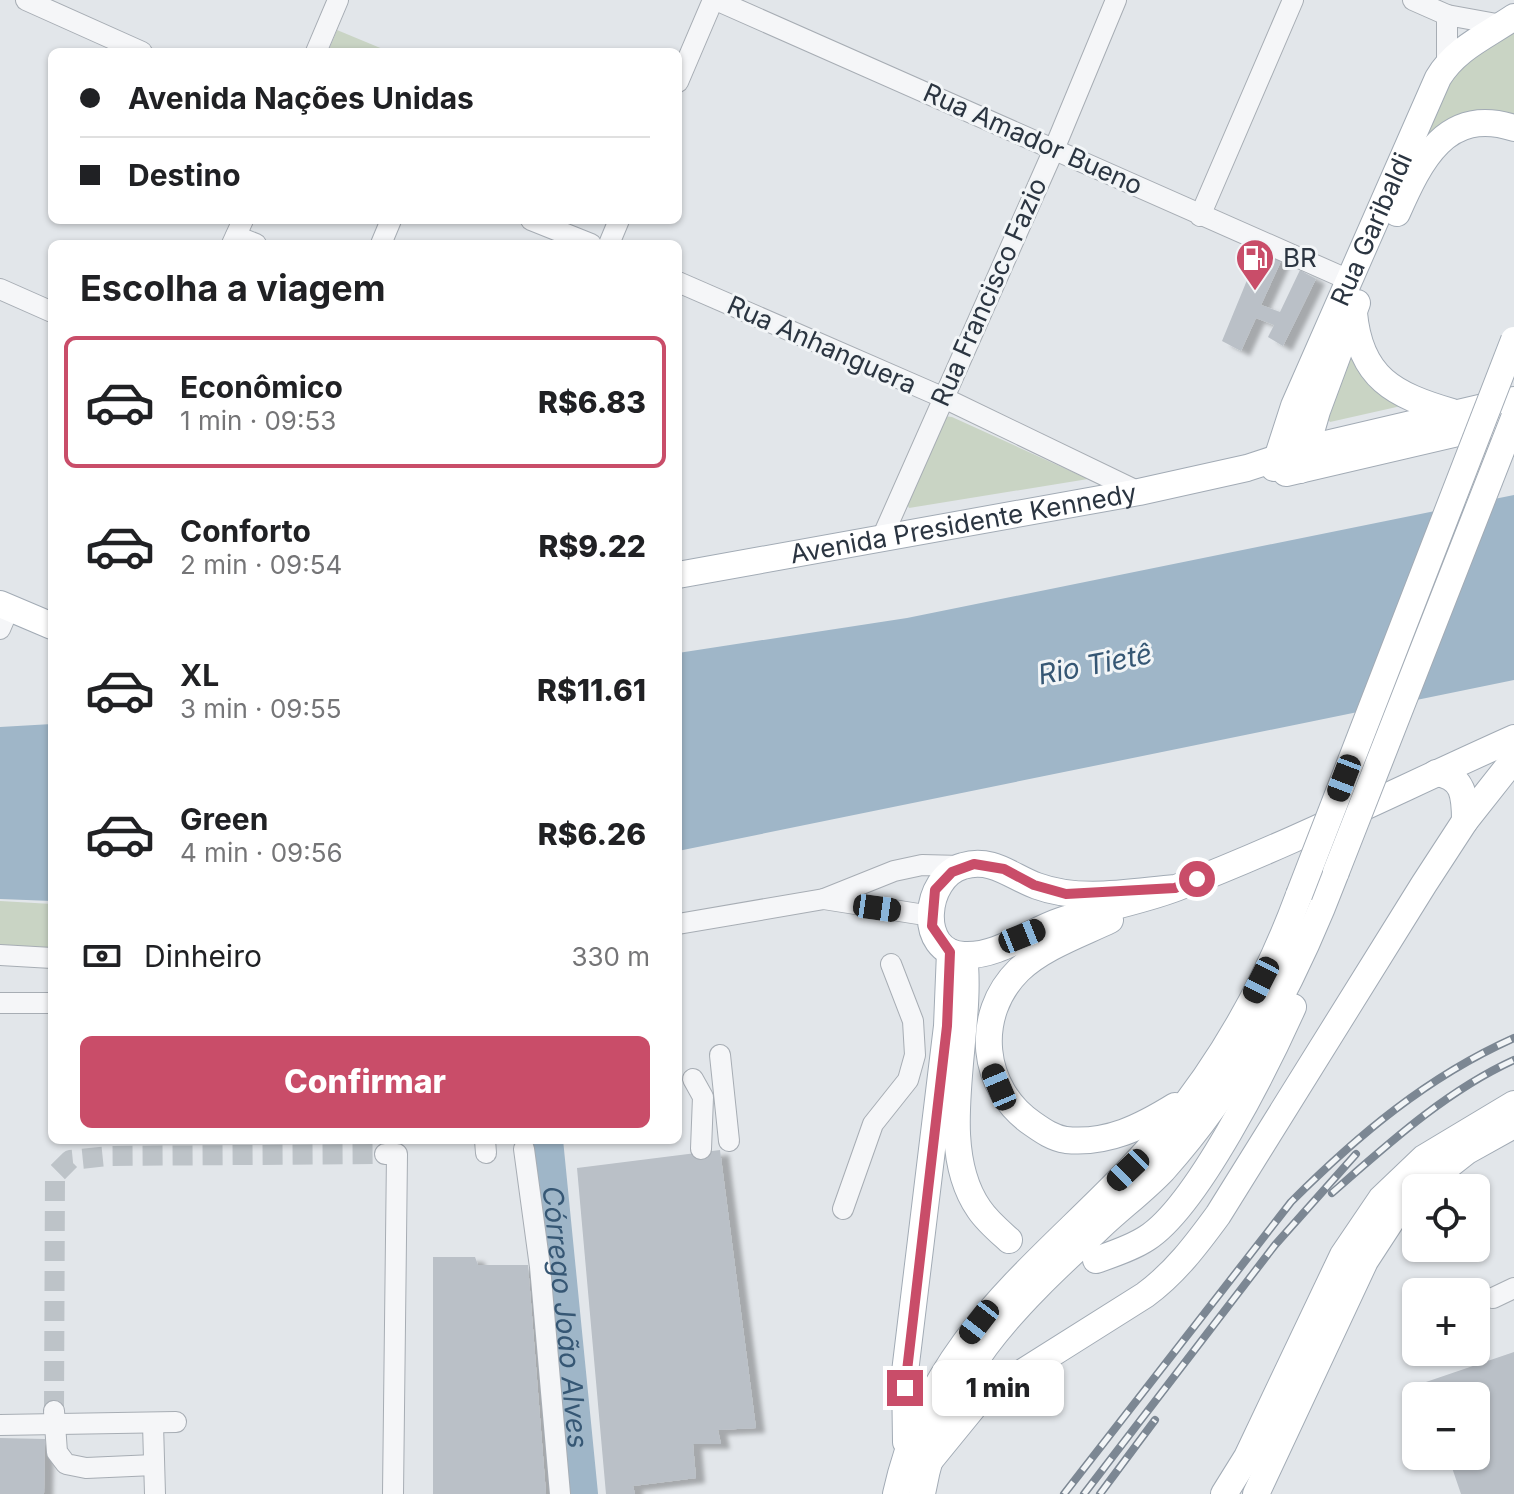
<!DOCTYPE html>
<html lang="pt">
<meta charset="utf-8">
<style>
:root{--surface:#fff;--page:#f2f2f2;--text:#202124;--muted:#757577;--line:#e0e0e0;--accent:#c94d69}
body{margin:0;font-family:Inter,sans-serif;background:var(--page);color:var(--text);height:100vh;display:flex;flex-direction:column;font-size:30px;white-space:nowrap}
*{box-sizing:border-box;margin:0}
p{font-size:26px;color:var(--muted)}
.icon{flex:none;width:44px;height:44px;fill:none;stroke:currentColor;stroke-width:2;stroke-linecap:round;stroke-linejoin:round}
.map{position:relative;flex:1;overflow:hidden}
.panel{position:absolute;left:48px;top:240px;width:634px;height:904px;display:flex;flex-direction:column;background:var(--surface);border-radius:12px;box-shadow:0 2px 6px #0004}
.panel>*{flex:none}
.guide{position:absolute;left:48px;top:48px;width:634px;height:176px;border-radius:12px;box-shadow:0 2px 6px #0004;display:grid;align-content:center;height:176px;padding:0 32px;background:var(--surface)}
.tools{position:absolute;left:1402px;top:1174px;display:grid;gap:16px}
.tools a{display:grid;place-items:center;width:88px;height:88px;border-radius:12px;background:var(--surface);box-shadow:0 2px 6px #0004;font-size:40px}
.end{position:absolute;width:36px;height:36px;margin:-18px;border:10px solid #c94d69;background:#fff;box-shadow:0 0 0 4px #fff}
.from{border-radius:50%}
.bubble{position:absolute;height:56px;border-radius:12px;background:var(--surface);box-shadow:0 2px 6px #0004;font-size:26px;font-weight:800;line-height:56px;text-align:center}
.car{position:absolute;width:24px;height:48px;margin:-24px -12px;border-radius:10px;box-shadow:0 0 6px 2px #0007;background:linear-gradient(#222 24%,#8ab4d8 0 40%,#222 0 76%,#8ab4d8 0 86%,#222 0)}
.guide b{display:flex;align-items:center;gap:28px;height:76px;font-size:30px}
.guide b+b{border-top:2px solid var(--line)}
.guide i{width:20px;height:20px;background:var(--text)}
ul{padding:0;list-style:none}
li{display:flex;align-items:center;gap:24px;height:132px;margin:0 16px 12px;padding:0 16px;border:4px solid transparent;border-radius:12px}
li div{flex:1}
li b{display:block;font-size:30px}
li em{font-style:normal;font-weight:800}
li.active{border-color:var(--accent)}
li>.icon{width:72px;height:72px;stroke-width:1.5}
h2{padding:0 32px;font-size:36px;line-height:96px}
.pay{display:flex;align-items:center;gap:20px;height:88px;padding:0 32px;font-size:30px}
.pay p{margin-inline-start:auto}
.action{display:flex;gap:16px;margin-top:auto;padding:16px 32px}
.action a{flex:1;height:92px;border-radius:12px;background:var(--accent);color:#fff;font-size:32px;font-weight:800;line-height:92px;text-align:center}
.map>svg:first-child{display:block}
.green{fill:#c9d4c4}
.water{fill:#9fb6c8}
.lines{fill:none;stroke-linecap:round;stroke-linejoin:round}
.river{stroke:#9fb6c8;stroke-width:30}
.building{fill:#bac0c7;filter:url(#shadow)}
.minor-tunnel{stroke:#bdc3c8;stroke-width:20;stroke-dasharray:20 10;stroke-linecap:butt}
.minor-casing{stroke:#a7adb4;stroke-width:22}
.major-casing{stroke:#a2abb5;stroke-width:28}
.minor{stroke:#f5f6f8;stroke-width:20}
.major{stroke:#fff;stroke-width:26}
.rail-casing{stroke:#7c8793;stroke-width:8}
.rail{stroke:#f2f5f7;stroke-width:5;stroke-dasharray:15;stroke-linecap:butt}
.major-bridge-casing{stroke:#a2abb5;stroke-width:28;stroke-linecap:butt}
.major-bridge{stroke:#fff;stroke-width:26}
.route{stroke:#c94d69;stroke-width:10}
.labels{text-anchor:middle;stroke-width:6;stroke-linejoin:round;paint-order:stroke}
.street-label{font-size:26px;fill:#2b3541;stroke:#f2f5f7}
.poi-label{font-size:26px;fill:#2b3541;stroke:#f2f5f7;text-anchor:start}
.water-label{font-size:28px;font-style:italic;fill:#365774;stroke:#f2f5f7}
</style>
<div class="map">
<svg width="1514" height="1494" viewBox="0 0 1514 1494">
<defs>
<filter id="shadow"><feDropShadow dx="9" dy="5" stdDeviation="2" flood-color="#0004"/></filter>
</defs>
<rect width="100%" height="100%" fill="#e2e6ea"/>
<g class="green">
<path d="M1514,28V114C1478,108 1454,110 1427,137L1423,135L1453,73Z"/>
<polygon points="337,30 390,52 328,52"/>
<polygon points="1352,357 1401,406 1330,422 1327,418 1346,358"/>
<polygon points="944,416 952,417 1088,479 909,508 907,504"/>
<polygon points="0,901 52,904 52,950 0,945"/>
</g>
<g class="water">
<polygon points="1514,495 1514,680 678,851 678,653 907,618"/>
<polygon points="52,724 52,901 0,899 0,727"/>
</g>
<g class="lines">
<path class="river" id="s1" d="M548,1140L583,1494"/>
</g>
<g class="building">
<polygon points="1259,251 1282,259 1261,305 1280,312 1300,270 1316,279 1283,346 1268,337 1274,325 1256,318 1241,351 1222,341"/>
<polygon points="720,1150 756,1428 718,1430 721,1444 693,1444 696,1478 633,1486 635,1494 606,1494 577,1168"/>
<polygon points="433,1257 475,1257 478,1265 528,1265 546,1494 433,1494"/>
<polygon points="1514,1352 1514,1494 1461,1494 1448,1456 1476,1456 1476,1396 1427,1396 1423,1383"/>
<polygon points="0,1438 45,1439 44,1494 0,1494"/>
</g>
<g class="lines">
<polyline class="minor-tunnel" points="54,1411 55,1175 70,1160 109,1156 385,1154"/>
<defs>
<g id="minor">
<polyline points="26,0 142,52"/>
<polyline points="716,0 1349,280"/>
<polyline points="1413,0 1447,15 1502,25"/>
<polyline points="1447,15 1447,62"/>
<polyline points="316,52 338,0"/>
<polyline points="678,82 713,0"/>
<polyline points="1200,216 1293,0"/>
<polyline points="531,220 591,244"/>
<polyline points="236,236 256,244"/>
<polyline points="232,244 243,220"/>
<polyline points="381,244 391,220"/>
<polyline points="609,244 619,220"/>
<polyline points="678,282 942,397 1139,492"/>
<polyline points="0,289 52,312"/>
<polyline points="881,540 1055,147 1116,0"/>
<polyline points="0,629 9,608"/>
<polyline points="824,899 931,916"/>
<polyline points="678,924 824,899 894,871 922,865 961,866"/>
<polyline points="0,955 52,958"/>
<polyline points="0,1003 52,1003"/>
<polyline points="720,1055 729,1141"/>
<polyline points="693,1079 703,1097 701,1149"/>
<polyline points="485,1140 486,1153"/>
<polyline points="524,1149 540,1267 560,1494"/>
<polyline points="385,1154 397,1154 393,1494"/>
<polyline points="843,1209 873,1124 908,1080 915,1055 913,1021 891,964"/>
<polyline points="1493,1298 1514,1288"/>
<polyline points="54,1411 57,1452 66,1464 86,1468 154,1465"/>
<polyline points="153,1424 155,1494"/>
<polyline points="0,1425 176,1422"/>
</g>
<g id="major">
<path d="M1397,213C1420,161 1446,106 1514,128"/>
<path d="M1354,313C1360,378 1394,395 1452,412"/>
<path id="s2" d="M1274,468L1294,406L1438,78C1455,49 1486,36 1514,17"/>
<polyline points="1300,470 1317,411 1357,303"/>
<polyline points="1286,473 1514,420"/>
<path id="s3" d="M678,575L1139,492L1247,468L1305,449L1514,400"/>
<polyline points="0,604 52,626"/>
<path d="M1436,773C1464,776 1465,797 1465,821"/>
<path d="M1175,888C1130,892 1080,902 1037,886C1012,877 992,857 963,866C924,877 916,953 964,955C997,957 1030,931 1060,921C1098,909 1139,902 1176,888C1291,844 1402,788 1514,738"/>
<path d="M1110,920C1081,934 1043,947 1019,970C973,1015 981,1089 1033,1124C1043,1131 1053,1138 1066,1140C1108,1144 1141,1127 1175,1106"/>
<path d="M964,955C974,1033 933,1143 979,1209C987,1221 999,1231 1009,1240"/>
<polyline points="1420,1188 1467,1151 1514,1125"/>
<path d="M1096,1260C1113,1254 1132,1248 1147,1238C1197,1206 1267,1065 1293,1007"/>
<polyline points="906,1442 905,1372 947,1026 950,952"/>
<path d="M927,1464L980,1399L1145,1295C1175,1273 1196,1245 1218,1215L1424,884L1465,821L1514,759"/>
<path d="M896,1494C934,1321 1062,1253 1167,1128C1224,1059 1268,979 1299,895"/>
<path d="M922,1494C943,1372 1014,1307 1100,1227C1120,1208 1144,1190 1163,1170C1239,1085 1296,978 1336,872"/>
<polyline points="1224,1494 1247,1457 1343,1255 1381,1199 1424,1158 1514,1104"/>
<polyline points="1256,1494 1365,1261 1393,1218 1416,1192"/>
</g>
</defs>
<use href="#minor" class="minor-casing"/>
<use href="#major" class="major-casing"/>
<use href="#minor" class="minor"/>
<use href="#major" class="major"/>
<defs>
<g id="rail">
<path d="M1332,1193C1388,1144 1446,1091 1514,1060"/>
<path d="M1064,1494L1291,1202C1358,1135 1427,1077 1514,1038"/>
<polyline points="1084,1494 1275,1245 1356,1154"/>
<polyline points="1100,1494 1155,1420"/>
</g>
</defs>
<use href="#rail" class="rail-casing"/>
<use href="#rail" class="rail"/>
<defs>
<g id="major-bridge">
<polyline points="1336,872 1514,418"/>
<polyline points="1299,895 1514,340"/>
</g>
</defs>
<use href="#major-bridge" class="major-bridge-casing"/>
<use href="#major-bridge" class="major-bridge"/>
</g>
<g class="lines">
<polyline class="route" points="905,1388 947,1026 950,952 932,926 935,890 952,872 974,864 1004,869 1034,885 1066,894 1175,888 1197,879"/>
</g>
<defs>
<symbol id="fuel-pin" viewBox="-11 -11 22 30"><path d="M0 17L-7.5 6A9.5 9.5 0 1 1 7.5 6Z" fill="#c94d69" stroke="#f2f5f7"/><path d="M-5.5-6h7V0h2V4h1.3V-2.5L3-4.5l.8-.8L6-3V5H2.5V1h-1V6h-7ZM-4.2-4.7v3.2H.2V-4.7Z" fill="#fff"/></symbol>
</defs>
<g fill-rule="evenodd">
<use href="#fuel-pin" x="1233" y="236" width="44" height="60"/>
</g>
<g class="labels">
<g class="street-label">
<text transform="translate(1033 139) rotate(24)" y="9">Rua Amador Bueno</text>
<text dy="9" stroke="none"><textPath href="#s2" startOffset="258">Rua Garibaldi</textPath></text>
<text transform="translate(989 292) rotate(-66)" y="9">Rua Francisco Fazio</text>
<text transform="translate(822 345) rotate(24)" y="9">Rua Anhanguera</text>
<text dy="9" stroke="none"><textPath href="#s3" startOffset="290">Avenida Presidente Kennedy</textPath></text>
</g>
<g class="poi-label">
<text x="1283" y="267">BR</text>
</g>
<g class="water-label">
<text transform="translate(1095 664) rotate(-11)" y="10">Rio Tietê</text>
<text dy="10" stroke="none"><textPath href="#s1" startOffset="178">Córrego João Alves</textPath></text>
</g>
</g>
</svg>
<div class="tools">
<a><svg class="icon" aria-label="locate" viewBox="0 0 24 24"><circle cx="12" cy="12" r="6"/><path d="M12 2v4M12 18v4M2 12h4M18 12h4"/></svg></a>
<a>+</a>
<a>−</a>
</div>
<i class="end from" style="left:1197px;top:879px"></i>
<i class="end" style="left:905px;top:1388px"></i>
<div class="bubble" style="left:932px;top:1360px;width:132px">1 min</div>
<i class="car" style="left:1344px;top:778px;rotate:201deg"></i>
<i class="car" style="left:877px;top:908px;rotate:98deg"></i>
<i class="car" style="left:1022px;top:936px;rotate:68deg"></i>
<i class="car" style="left:1261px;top:980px;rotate:207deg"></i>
<i class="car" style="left:999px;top:1087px;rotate:337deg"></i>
<i class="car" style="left:1128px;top:1170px;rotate:226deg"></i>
<i class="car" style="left:979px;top:1322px;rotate:218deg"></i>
<div class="guide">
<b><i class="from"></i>Avenida Nações Unidas</b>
<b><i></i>Destino</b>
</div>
<section class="panel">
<h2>Escolha a viagem</h2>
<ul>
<li class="active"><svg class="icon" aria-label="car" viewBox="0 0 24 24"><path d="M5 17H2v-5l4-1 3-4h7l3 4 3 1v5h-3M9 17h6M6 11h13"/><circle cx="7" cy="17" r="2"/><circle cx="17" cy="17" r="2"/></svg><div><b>Econômico</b><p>1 min · 09:53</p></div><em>R$6.83</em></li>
<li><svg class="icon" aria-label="car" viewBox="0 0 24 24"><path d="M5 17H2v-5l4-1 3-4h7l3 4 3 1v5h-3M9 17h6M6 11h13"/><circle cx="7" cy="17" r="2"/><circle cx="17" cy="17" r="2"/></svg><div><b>Conforto</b><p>2 min · 09:54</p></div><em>R$9.22</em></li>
<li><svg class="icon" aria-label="car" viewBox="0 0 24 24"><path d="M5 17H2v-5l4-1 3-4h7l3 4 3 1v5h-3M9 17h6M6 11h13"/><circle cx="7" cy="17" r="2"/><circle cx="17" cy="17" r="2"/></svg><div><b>XL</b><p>3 min · 09:55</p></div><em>R$11.61</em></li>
<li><svg class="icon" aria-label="car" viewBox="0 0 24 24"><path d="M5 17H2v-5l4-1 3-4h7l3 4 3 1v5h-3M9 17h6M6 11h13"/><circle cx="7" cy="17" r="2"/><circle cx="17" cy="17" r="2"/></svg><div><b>Green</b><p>4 min · 09:56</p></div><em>R$6.26</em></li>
</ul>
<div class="pay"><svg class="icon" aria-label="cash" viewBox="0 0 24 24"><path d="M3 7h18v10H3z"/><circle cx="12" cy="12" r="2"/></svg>Dinheiro<p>330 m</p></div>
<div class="action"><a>Confirmar</a></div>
</section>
</div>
